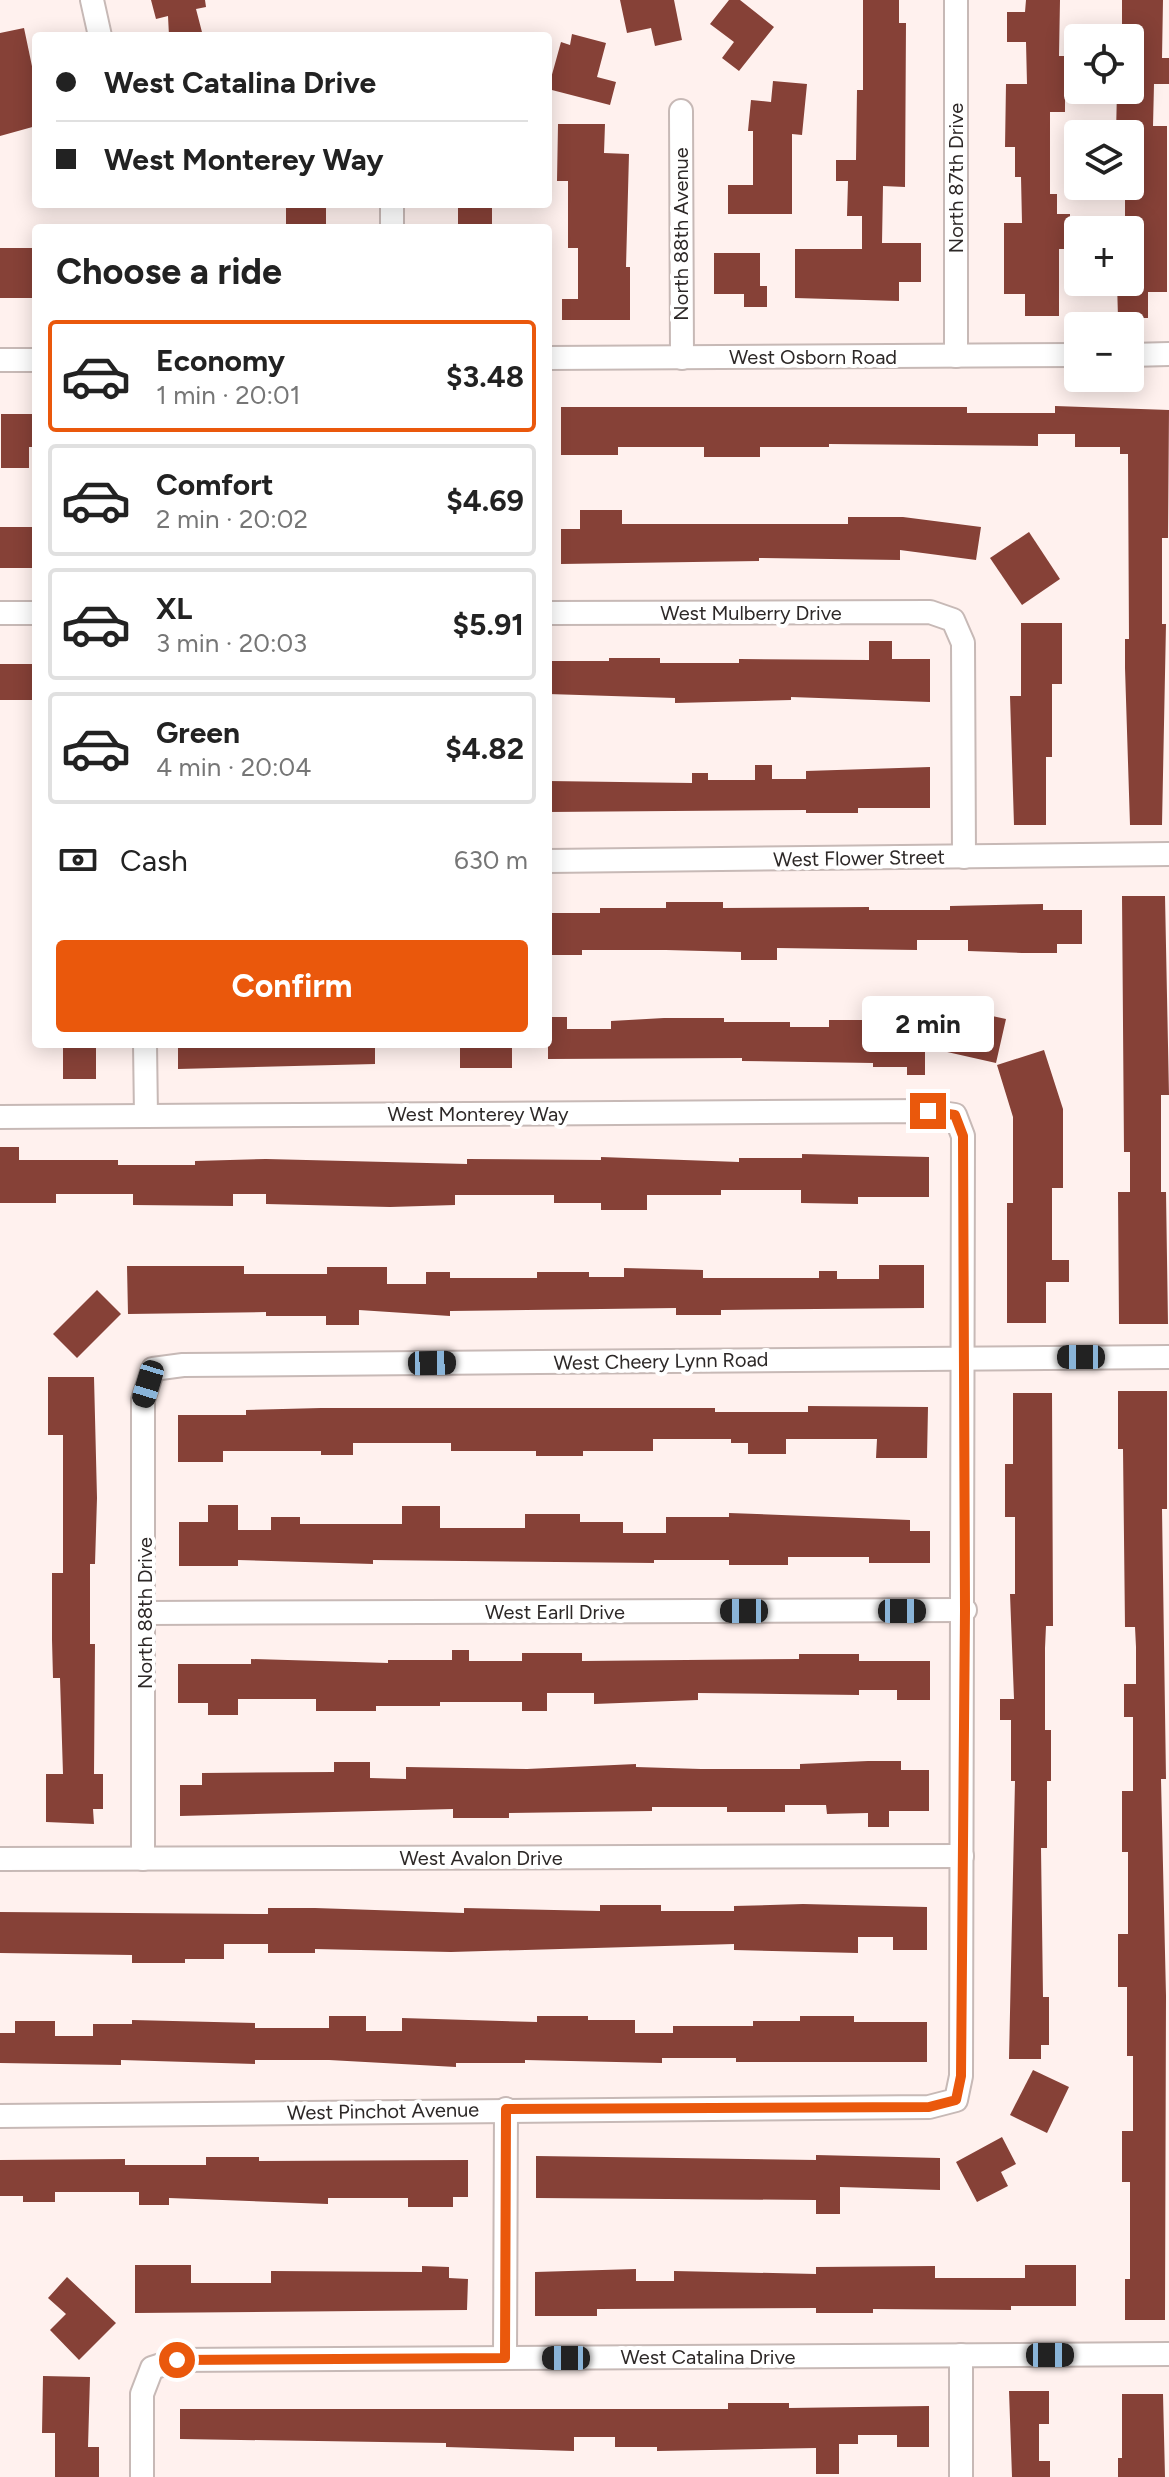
<!DOCTYPE html>
<meta charset="utf-8">
<style>
:root{--surface:#fff;--page:#f2f2f2;--text:#222;--muted:#767676;--line:#e0e0e0;--accent:#ea580c}
body{margin:0;font-family:Figtree,sans-serif;background:var(--page);color:var(--text);height:100vh;display:flex;flex-direction:column;font-size:30px;white-space:nowrap}
*{box-sizing:border-box;margin:0}
p{font-size:26px;color:var(--muted)}
.icon{flex:none;width:44px;height:44px;fill:none;stroke:currentColor;stroke-width:2;stroke-linecap:round;stroke-linejoin:round}
.map{position:relative;flex:1;overflow:hidden}
.drawer{position:absolute;left:32px;top:224px;width:520px;height:824px;display:flex;flex-direction:column;background:var(--surface);border-radius:8px;box-shadow:0 4px 20px #0003}
.drawer>*{flex:none}
.banner{position:absolute;left:32px;top:32px;width:520px;height:176px;border-radius:8px;box-shadow:0 4px 20px #0003;display:grid;align-content:center;height:176px;padding:0 24px;background:var(--surface)}
.buttons{position:absolute;left:1064px;top:24px;display:grid;gap:16px}
.buttons a{display:grid;place-items:center;width:80px;height:80px;border-radius:8px;background:var(--surface);box-shadow:0 4px 20px #0003;font-size:40px}
.end{position:absolute;width:36px;height:36px;margin:-18px;border:10px solid #ea580c;background:#fff;box-shadow:0 0 0 4px #fff}
.from{border-radius:50%}
.bubble{position:absolute;height:56px;border-radius:8px;background:var(--surface);box-shadow:0 4px 20px #0003;font-size:26px;font-weight:700;line-height:56px;text-align:center}
.car{position:absolute;width:24px;height:48px;margin:-24px -12px;border-radius:10px;box-shadow:0 0 6px 2px #0007;background:linear-gradient(#222 24%,#8ab4d8 0 40%,#222 0 76%,#8ab4d8 0 86%,#222 0)}
.banner b{display:flex;align-items:center;gap:28px;height:76px;font-size:30px}
.banner b+b{border-top:2px solid var(--line)}
.banner i{width:20px;height:20px;background:var(--text)}
ul{padding:0;list-style:none}
li{display:flex;align-items:center;gap:24px;height:112px;margin:0 16px 12px;padding:0 8px;border:4px solid var(--line);border-radius:8px}
li div{flex:1}
li b{display:block;font-size:30px}
li em{font-style:normal;font-weight:700}
li.on{border-color:var(--accent)}
li>.icon{width:72px;height:72px;stroke-width:1.5}
h2{padding:0 24px;font-size:36px;line-height:96px}
.pay{display:flex;align-items:center;gap:20px;height:88px;padding:0 24px;font-size:30px}
.pay p{margin-inline-start:auto}
.cta{display:flex;gap:16px;margin-top:auto;padding:16px 24px}
.cta a{flex:1;height:92px;border-radius:8px;background:var(--accent);color:#fff;font-size:32px;font-weight:700;line-height:92px;text-align:center}
.map>svg:first-child{display:block}
.building{fill:#864137}
.lines{fill:none;stroke-linecap:round;stroke-linejoin:round}
.minor-casing{stroke:#c7b9b6;stroke-width:26}
.minor{stroke:#fff;stroke-width:22}
.route{stroke:#ea580c;stroke-width:10}
.labels{text-anchor:middle;stroke-width:8;stroke-linejoin:round;paint-order:stroke}
.street-label{font-size:20px;fill:#2d2827;stroke:#fff}
</style>
<div class="map">
<svg width="1169" height="2477" viewBox="0 0 1169 2477">
<rect width="100%" height="100%" fill="#fff1ee"/>
<g class="building">
<polygon points="151,0 205,0 206,7 196,9 203,36 169,36 168,16 156,19"/>
<polygon points="620,0 674,0 682,40 655,46 651,28 627,33"/>
<polygon points="729,0 740,0 774,27 739,71 722,58 734,42 710,24"/>
<polygon points="863,0 899,0 899,23 906,23 905,187 883,186 882,243 921,243 921,282 899,282 899,301 795,298 795,249 862,249 862,216 847,216 848,181 836,181 836,160 856,160 857,90 863,90"/>
<polygon points="1026,0 1060,0 1059,56 1065,56 1065,112 1050,112 1050,194 1057,194 1057,214 1070,214 1070,249 1059,249 1059,316 1025,316 1025,294 1004,294 1004,223 1022,223 1021,177 1015,177 1015,147 1005,147 1006,84 1027,84 1026,42 1007,42 1007,12 1025,12"/>
<polygon points="1122,0 1163,0 1162,58 1169,58 1169,84 1154,84 1153,126 1167,126 1167,292 1148,292 1148,318 1118,318 1117,282 1130,282 1130,230 1125,230 1125,196 1130,196 1130,134 1116,134 1117,90 1130,90 1130,38 1122,38"/>
<polygon points="24,28 33,71 36,70 36,126 0,136 0,33"/>
<polygon points="572,34 606,43 597,77 616,82 610,105 548,89 561,42 570,45"/>
<polygon points="773,81 807,84 802,135 792,134 792,214 728,214 728,185 753,185 753,131 748,131 751,100 771,102"/>
<polygon points="558,124 605,124 604,153 629,154 626,267 630,267 630,320 562,320 562,299 578,299 578,248 568,248 568,181 557,181"/>
<rect x="286" y="204" width="40" height="24"/>
<rect x="458" y="204" width="34" height="24"/>
<rect x="0" y="248" width="36" height="50"/>
<polygon points="714,253 760,253 760,286 767,286 767,307 744,307 744,294 714,294"/>
<polygon points="1055,406 1169,410 1168,538 1162,538 1162,624 1166,624 1162,825 1130,825 1125,668 1125,639 1129,639 1128,454 1120,454 1120,447 1075,447 1075,434 1038,434 1038,446 829,444 829,447 760,447 760,457 704,457 704,447 618,447 618,455 561,455 561,407 967,407 967,413 1055,413"/>
<polygon points="1,414 36,414 36,447 29,447 29,468 1,468"/>
<polygon points="580,510 622,510 622,524 848,524 848,517 903,517 981,527 976,560 900,550 900,560 759,558 759,561 561,564 561,529 580,529"/>
<rect x="0" y="527" width="36" height="41"/>
<polygon points="1029,532 1060,579 1022,605 990,558"/>
<polygon points="1021,623 1062,623 1062,684 1052,684 1052,757 1046,757 1046,825 1014,825 1010,696 1021,696"/>
<polygon points="869,641 892,641 892,659 930,659 930,702 791,697 791,700 675,703 675,698 548,694 548,661 609,661 609,658 660,658 660,663 739,663 739,659 869,660"/>
<polygon points="0,664 36,664 36,695 32,695 32,700 0,700"/>
<polygon points="755,765 772,765 772,779 806,779 806,771 930,767 930,808 858,808 858,813 806,813 806,810 548,812 548,781 692,783 692,773 708,773 708,780 755,780"/>
<polygon points="1122,896 1165,896 1169,1095 1161,1095 1161,1192 1166,1192 1168,1324 1119,1324 1118,1192 1130,1192 1130,1152 1124,1152"/>
<polygon points="666,902 723,902 723,908 869,907 869,910 950,910 950,906 1043,904 1043,910 1082,910 1082,944 1057,944 1057,953 1022,953 968,951 968,940 917,940 917,950 777,948 777,960 741,960 741,952 666,950 582,950 582,955 548,955 548,913 600,913 600,908 666,908"/>
<polygon points="946,1006 1006,1019 996,1063 925,1047 925,1075 907,1075 907,1067 873,1067 873,1063 742,1061 742,1058 548,1059 548,1017 567,1017 567,1029 611,1029 611,1021 664,1018 724,1018 724,1022 790,1022 790,1027 829,1027 829,1020 873,1020 873,1015 944,1015"/>
<rect x="63" y="1044" width="33" height="35"/>
<polygon points="178,1044 375,1044 375,1064 178,1069"/>
<rect x="460" y="1044" width="52" height="24"/>
<polygon points="1044,1050 1063,1109 1063,1188 1052,1188 1052,1260 1069,1260 1069,1282 1046,1282 1046,1323 1007,1323 1007,1203 1013,1203 1013,1117 997,1065"/>
<polygon points="0,1147 19,1147 19,1160 118,1160 118,1165 195,1165 195,1161 266,1159 467,1164 467,1159 601,1160 601,1157 739,1162 739,1158 802,1158 802,1154 929,1157 929,1197 858,1197 858,1204 801,1203 801,1190 721,1190 721,1195 647,1195 647,1210 601,1210 601,1203 554,1203 554,1195 455,1195 455,1205 390,1207 266,1204 266,1194 233,1194 233,1206 133,1205 133,1194 56,1194 56,1203 0,1203"/>
<polygon points="879,1265 924,1265 924,1308 721,1310 721,1315 676,1315 676,1308 450,1311 450,1316 359,1310 359,1325 326,1325 326,1316 266,1316 266,1312 128,1314 127,1266 244,1266 244,1274 327,1274 327,1267 387,1267 387,1284 426,1284 426,1272 450,1272 450,1278 537,1278 537,1272 589,1272 589,1277 624,1277 624,1268 703,1270 703,1278 819,1278 819,1271 837,1271 837,1279 879,1279"/>
<polygon points="97,1290 121,1314 77,1358 53,1334"/>
<polygon points="48,1377 94,1377 97,1498 95,1564 90,1564 90,1644 95,1644 94,1774 103,1774 103,1809 93,1809 94,1824 46,1822 46,1774 63,1774 60,1678 53,1678 52,1640 52,1573 63,1573 63,1435 48,1435"/>
<polygon points="1118,1391 1167,1391 1167,1509 1162,1509 1166,1779 1161,1779 1166,1996 1165,2320 1125,2320 1125,2279 1130,2279 1130,2182 1122,2182 1122,2131 1133,2131 1133,2056 1127,2056 1127,1987 1118,1987 1118,1934 1128,1934 1128,1852 1122,1852 1122,1791 1133,1791 1133,1717 1124,1717 1124,1684 1136,1684 1136,1647 1135,1627 1125,1627 1123,1449 1118,1449"/>
<polygon points="1013,1393 1052,1393 1053,1626 1046,1626 1045,1648 1045,1730 1051,1730 1051,1781 1047,1781 1047,1848 1041,1848 1043,1997 1049,1997 1049,2045 1041,2045 1041,2059 1009,2059 1015,1781 1011,1781 1011,1720 1000,1720 1000,1699 1014,1699 1010,1594 1015,1594 1015,1517 1005,1517 1005,1464 1013,1464"/>
<polygon points="808,1406 928,1407 927,1458 876,1458 877,1439 786,1439 786,1454 748,1454 748,1443 731,1443 731,1439 653,1439 653,1451 583,1451 583,1456 536,1456 536,1451 451,1451 451,1443 353,1443 353,1455 321,1455 321,1451 223,1451 223,1462 178,1462 178,1415 246,1415 246,1410 321,1408 715,1408 715,1412 808,1412"/>
<polygon points="208,1505 238,1505 238,1530 271,1530 271,1517 300,1517 300,1524 402,1524 402,1506 440,1506 440,1528 525,1528 525,1514 580,1514 580,1522 623,1522 623,1533 666,1533 666,1517 729,1517 729,1513 910,1520 910,1531 930,1531 930,1563 869,1563 869,1557 788,1557 788,1565 729,1565 729,1560 654,1560 654,1563 373,1560 373,1564 238,1560 238,1566 179,1566 179,1522 208,1522"/>
<polygon points="452,1650 469,1650 469,1661 522,1661 522,1653 582,1653 582,1661 799,1659 799,1654 859,1654 859,1661 930,1661 930,1700 897,1700 897,1690 859,1690 859,1695 698,1693 698,1700 594,1704 594,1693 547,1693 547,1711 522,1711 522,1702 440,1702 440,1706 376,1706 376,1711 316,1711 316,1699 238,1699 238,1715 208,1715 208,1703 178,1703 178,1664 251,1664 251,1659 388,1663 388,1660 452,1660"/>
<polygon points="868,1761 901,1761 901,1770 929,1770 929,1811 889,1811 889,1827 868,1827 868,1813 827,1814 826,1805 785,1805 785,1812 727,1812 727,1807 652,1807 652,1811 509,1813 509,1818 453,1818 453,1809 180,1816 180,1785 202,1785 202,1773 334,1772 334,1762 370,1762 370,1778 406,1779 406,1767 527,1769 636,1764 636,1767 701,1769 800,1769 800,1764"/>
<polygon points="803,1904 927,1907 927,1950 893,1950 893,1937 858,1937 858,1953 734,1950 734,1944 451,1952 315,1949 315,1953 268,1953 268,1944 224,1944 224,1959 185,1959 185,1963 132,1963 132,1955 0,1953 0,1912 268,1914 268,1908 315,1908 464,1913 464,1908 600,1911 600,1905 661,1905 661,1911 734,1911 734,1906"/>
<polygon points="329,2016 366,2016 366,2031 402,2031 402,2018 537,2022 537,2016 588,2016 588,2020 635,2020 635,2033 673,2033 673,2026 753,2026 753,2021 800,2021 800,2016 854,2016 854,2022 927,2022 927,2062 736,2062 736,2058 662,2058 662,2063 525,2060 525,2063 456,2063 456,2067 329,2060 255,2060 255,2064 121,2060 121,2065 0,2063 0,2033 15,2033 15,2021 55,2021 55,2036 93,2036 93,2024 132,2024 132,2020 255,2023 255,2028 329,2028"/>
<polygon points="1033,2070 1069,2087 1047,2133 1010,2115"/>
<polygon points="1002,2137 1016,2164 1001,2172 1008,2186 977,2202 956,2162"/>
<polygon points="816,2155 940,2158 940,2190 840,2187 840,2214 816,2214 816,2200 536,2198 536,2156 816,2160"/>
<polygon points="206,2157 259,2157 259,2161 468,2160 468,2197 453,2197 453,2207 408,2207 408,2198 328,2198 328,2204 169,2198 169,2205 139,2205 139,2192 55,2192 55,2202 23,2202 23,2196 0,2196 0,2160 125,2159 125,2165 206,2165"/>
<polygon points="135,2265 191,2265 191,2283 271,2283 271,2271 422,2272 422,2266 449,2267 449,2278 468,2279 467,2310 135,2313"/>
<polygon points="1025,2265 1076,2265 1076,2306 1011,2306 1011,2310 873,2309 873,2313 816,2313 816,2308 597,2309 597,2316 535,2316 535,2272 636,2269 636,2281 674,2281 674,2271 816,2274 816,2267 935,2266 935,2278 1025,2278"/>
<polygon points="67,2277 116,2323 79,2360 50,2330 66,2314 48,2298"/>
<polygon points="43,2376 90,2377 88,2447 99,2447 99,2477 55,2477 55,2433 42,2433"/>
<polygon points="1009,2391 1049,2391 1049,2424 1039,2424 1039,2461 1050,2461 1050,2477 1012,2477"/>
<polygon points="1122,2394 1163,2394 1165,2477 1118,2477 1118,2458 1122,2458"/>
<polygon points="728,2403 789,2403 789,2408 929,2406 929,2447 897,2447 897,2435 858,2435 858,2444 839,2444 839,2474 816,2474 816,2448 657,2451 657,2447 615,2447 615,2437 574,2437 574,2451 446,2447 446,2443 180,2439 180,2409 728,2409"/>
</g>
<g class="lines">
<defs>
<g id="minor">
<polyline points="92,0 100,36"/>
<polyline points="956,0 956,356"/>
<polyline points="681,111 682,358"/>
<polyline points="392,204 392,228"/>
<polyline points="1130,355 1169,354"/>
<polyline points="548,358 1078,355"/>
<polyline points="0,360 36,360"/>
<polyline points="0,613 36,613"/>
<polyline points="548,613 930,612 953,620 963,643 964,857"/>
<polyline points="548,861 1169,854"/>
<polyline points="145,1044 146,1116"/>
<polyline points="0,1117 928,1111 955,1115 963,1136 961,2076 956,2100 929,2107 0,2116"/>
<polyline points="146,1613 965,1610"/>
<polyline points="0,1859 962,1856"/>
<polyline points="143,1859 143,1400 153,1369 183,1365 1169,1357"/>
<polyline points="505,2358 506,2109"/>
<polyline points="142,2477 142,2394 152,2368 177,2360 1169,2354"/>
<polyline points="961,2477 961,2355"/>
</g>
</defs>
<use href="#minor" class="minor-casing"/>
<use href="#minor" class="minor"/>
</g>
<g class="lines">
<polyline class="route" points="177,2360 505,2358 506,2109 929,2107 956,2100 961,2076 965,1610 963,1136 955,1115 928,1111"/>
</g>
<g class="labels">
<g class="street-label">
<text transform="translate(956 178) rotate(-90)" y="7">North 87th Drive</text>
<text transform="translate(681 234) rotate(-90)" y="7">North 88th Avenue</text>
<text x="813" y="364">West Osborn Road</text>
<text x="751" y="620">West Mulberry Drive</text>
<text transform="translate(859 858) rotate(-1)" y="7">West Flower Street</text>
<text x="478" y="1121">West Monterey Way</text>
<text transform="translate(661 1361) rotate(-1)" y="7">West Cheery Lynn Road</text>
<text x="555" y="1619">West Earll Drive</text>
<text transform="translate(145 1613) rotate(-90)" y="7">North 88th Drive</text>
<text x="481" y="1865">West Avalon Drive</text>
<text transform="translate(383 2111) rotate(-1)" y="7">West Pinchot Avenue</text>
<text x="708" y="2364">West Catalina Drive</text>
</g>
</g>
</svg>
<div class="buttons">
<a><svg class="icon" aria-label="locate" viewBox="0 0 24 24"><circle cx="12" cy="12" r="6"/><path d="M12 2v4M12 18v4M2 12h4M18 12h4"/></svg></a>
<a><svg class="icon" aria-label="layers" viewBox="0 0 24 24"><path d="M12 4l9 5-9 5-9-5zM3 14l9 5 9-5"/></svg></a>
<a>+</a>
<a>−</a>
</div>
<i class="end from" style="left:177px;top:2360px"></i>
<i class="end" style="left:928px;top:1111px"></i>
<div class="bubble" style="left:862px;top:996px;width:132px">2 min</div>
<i class="car" style="left:1081px;top:1357px;rotate:270deg"></i>
<i class="car" style="left:432px;top:1363px;rotate:89deg"></i>
<i class="car" style="left:148px;top:1384px;rotate:197deg"></i>
<i class="car" style="left:744px;top:1611px;rotate:270deg"></i>
<i class="car" style="left:902px;top:1611px;rotate:90deg"></i>
<i class="car" style="left:1050px;top:2355px;rotate:90deg"></i>
<i class="car" style="left:566px;top:2358px;rotate:270deg"></i>
<div class="banner">
<b><i class="from"></i>West Catalina Drive</b>
<b><i></i>West Monterey Way</b>
</div>
<section class="drawer">
<h2>Choose a ride</h2>
<ul>
<li class="on"><svg class="icon" aria-label="car" viewBox="0 0 24 24"><path d="M5 17H2v-5l4-1 3-4h7l3 4 3 1v5h-3M9 17h6M6 11h13"/><circle cx="7" cy="17" r="2"/><circle cx="17" cy="17" r="2"/></svg><div><b>Economy</b><p>1 min · 20:01</p></div><em>$3.48</em></li>
<li><svg class="icon" aria-label="car" viewBox="0 0 24 24"><path d="M5 17H2v-5l4-1 3-4h7l3 4 3 1v5h-3M9 17h6M6 11h13"/><circle cx="7" cy="17" r="2"/><circle cx="17" cy="17" r="2"/></svg><div><b>Comfort</b><p>2 min · 20:02</p></div><em>$4.69</em></li>
<li><svg class="icon" aria-label="car" viewBox="0 0 24 24"><path d="M5 17H2v-5l4-1 3-4h7l3 4 3 1v5h-3M9 17h6M6 11h13"/><circle cx="7" cy="17" r="2"/><circle cx="17" cy="17" r="2"/></svg><div><b>XL</b><p>3 min · 20:03</p></div><em>$5.91</em></li>
<li><svg class="icon" aria-label="car" viewBox="0 0 24 24"><path d="M5 17H2v-5l4-1 3-4h7l3 4 3 1v5h-3M9 17h6M6 11h13"/><circle cx="7" cy="17" r="2"/><circle cx="17" cy="17" r="2"/></svg><div><b>Green</b><p>4 min · 20:04</p></div><em>$4.82</em></li>
</ul>
<div class="pay"><svg class="icon" aria-label="cash" viewBox="0 0 24 24"><path d="M3 7h18v10H3z"/><circle cx="12" cy="12" r="2"/></svg>Cash<p>630 m</p></div>
<div class="cta"><a>Confirm</a></div>
</section>
</div>
